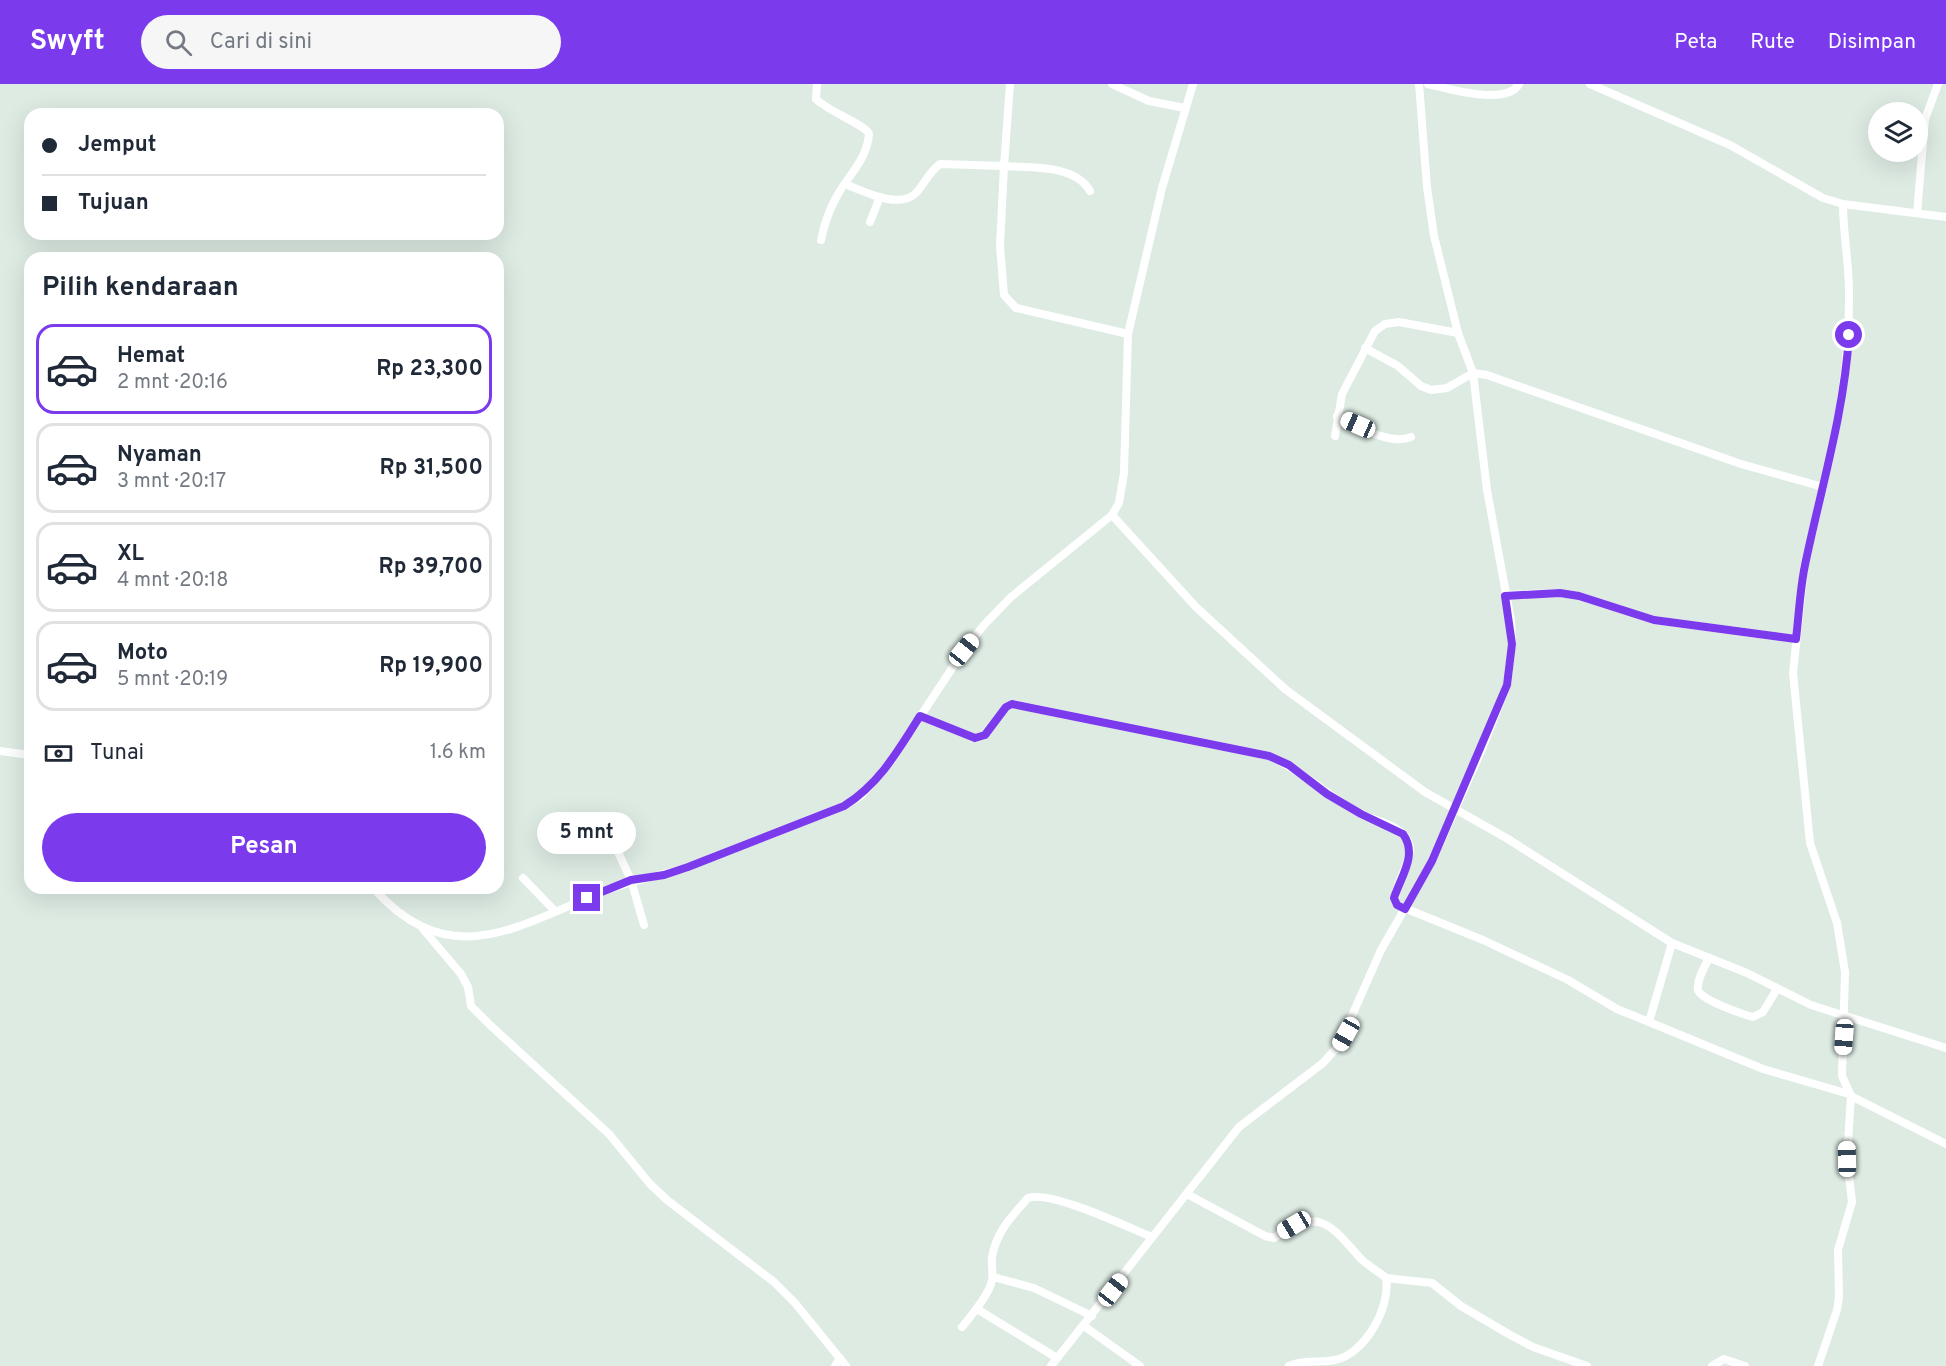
<!DOCTYPE html>
<html lang="id">
<meta charset="utf-8">
<style>
:root{--surface:#fff;--page:#f6f6f7;--text:#1f2937;--muted:#747a83;--line:#e0e1e3;--accent:#7c3aed}
body{margin:0;font-family:Overpass,sans-serif;background:var(--page);color:var(--text);height:100vh;display:flex;flex-direction:column;font-size:22px;white-space:nowrap}
*{box-sizing:border-box;margin:0}
p{font-size:20px;color:var(--muted)}
.icon{flex:none;width:33px;height:33px;fill:none;stroke:currentColor;stroke-width:2;stroke-linecap:round;stroke-linejoin:round}
.map{position:relative;flex:1;overflow:hidden}
.side{position:absolute;left:24px;top:168px;width:480px;height:642px;display:flex;flex-direction:column;background:var(--surface);border-radius:18px;box-shadow:0 6px 24px #0002}
.side>*{flex:none}
.guide{position:absolute;left:24px;top:24px;width:480px;height:132px;border-radius:18px;box-shadow:0 6px 24px #0002;display:grid;align-content:center;height:132px;padding:0 18px;background:var(--surface)}
.buttons{position:absolute;left:1868px;top:18px;display:grid;gap:12px}
.buttons a{display:grid;place-items:center;width:60px;height:60px;border-radius:50%;background:var(--surface);box-shadow:0 6px 24px #0002;font-size:30px}
.end{position:absolute;width:27px;height:27px;margin:-14px;border:8px solid #7c3aed;background:#fff;box-shadow:0 0 0 3px #fff}
.from{border-radius:50%}
.bubble{position:absolute;height:42px;border-radius:21px;background:var(--surface);box-shadow:0 6px 24px #0002;font-size:20px;font-weight:700;line-height:42px;text-align:center}
.car{position:absolute;width:18px;height:36px;margin:-18px -9px;border-radius:8px;box-shadow:0 0 4px 2px #0007;background:linear-gradient(#fff 24%,#345 0 40%,#fff 0 76%,#345 0 86%,#fff 0)}
.guide b{display:flex;align-items:center;gap:21px;height:57px;font-size:22px}
.guide b+b{border-top:2px solid var(--line)}
.guide i{width:15px;height:15px;background:var(--text)}
ul{padding:0;list-style:none}
li{display:flex;align-items:center;gap:18px;height:90px;margin:0 12px 9px;padding:0 6px;border:3px solid var(--line);border-radius:18px}
li div{flex:1}
li b{display:block;font-size:22px}
li em{font-style:normal;font-weight:700}
li.active{border-color:var(--accent)}
li>.icon{width:54px;height:54px;stroke-width:1.5}
h2{padding:0 18px;font-size:27px;line-height:72px}
.pay{display:flex;align-items:center;gap:15px;height:66px;padding:0 18px;font-size:22px}
.pay p{margin-inline-start:auto}
.button{display:flex;gap:12px;margin-top:auto;padding:12px 18px}
.button a{flex:1;height:69px;border-radius:36px;background:var(--accent);color:#fff;font-size:24px;font-weight:700;line-height:69px;text-align:center}
header{display:flex;align-items:center;gap:36px;box-sizing:border-box;height:84px;padding:0 30px;background:var(--accent);color:#fff}
header strong{font-size:28px}
nav{display:flex;gap:33px;margin-inline-start:auto;font-size:21px}
.search{width:420px;height:54px;background:var(--page);display:flex;align-items:center;gap:15px;box-sizing:border-box;padding:0 21px;border-radius:33px;color:var(--muted);font-size:22px}
.map>svg:first-child{display:block}
.lines{fill:none;stroke-linecap:round;stroke-linejoin:round}
.minor{stroke:#fff;stroke-width:8}
.route{stroke:#7c3aed;stroke-width:8}
</style>
<header>
<strong>Swyft</strong>
<div class="search"><svg class="icon" aria-label="search" viewBox="0 0 24 24"><circle cx="10" cy="10" r="6"/><path d="M15 15l6 6"/></svg>Cari di sini</div>
<nav><a>Peta</a><a>Rute</a><a>Disimpan</a></nav>
</header>
<div class="map">
<svg width="1946" height="1282" viewBox="0 0 1946 1282">
<rect width="100%" height="100%" fill="#ddebe3"/>
<g class="lines">
<g class="minor">
<path d="M817,0L816,15C829,28 866,41 869,50C867,76 849,90 837,112C829,126 824,141 821,156"/>
<polyline points="1112,0 1149,17 1185,24"/>
<path d="M1428,0C1449,5 1507,22 1519,0"/>
<polyline points="1590,0 1730,61 1823,114 1843,120 1946,133"/>
<path d="M845,100C863,107 899,126 916,109C925,99 929,88 940,80L1004,82L1010,0"/>
<path d="M1090,107C1075,80 1031,84 1004,82L1000,162L1004,211L1016,224L1128,250"/>
<polyline points="1917,129 1925,35 1938,0"/>
<polyline points="870,138 880,113"/>
<polyline points="1365,264 1398,282 1421,302 1431,306 1447,304 1473,289 1487,291 1741,380 1823,403 1804,484 1793,589 1810,759 1837,839 1845,888 1842,992 1851,1012 1946,1060"/>
<path d="M1337,332C1358,341 1388,362 1411,353"/>
<polyline points="1335,352 1342,310 1375,247 1385,240 1399,238 1458,249"/>
<path d="M1823,403C1839,338 1850,275 1849,208C1849,178 1843,150 1843,120"/>
<polyline points="1112,431 1196,523 1285,605 1425,708 1508,755 1672,859 1747,889 1811,921 1946,964"/>
<polyline points="1505,511 1560,509 1579,512 1654,536 1796,555"/>
<path d="M920,632L975,654L985,651L1006,623L1013,620L1269,672C1301,686 1327,711 1359,729C1372,736 1390,738 1401,748C1406,752 1409,758 1410,764C1411,781 1389,808 1397,821L1483,856L1568,896L1617,925L1649,938"/>
<polyline points="0,667 30,671"/>
<polyline points="619,752 617,766 631,796 644,841"/>
<polyline points="523,794 555,827"/>
<path d="M373,804C451,891 518,841 605,807C632,796 661,792 688,783L844,722L862,711L891,677L964,566L984,541L1011,513L1112,431L1119,419L1124,389L1128,250L1162,104L1193,0"/>
<polyline points="423,845 461,890 468,903 471,922 490,941 609,1050 650,1100 667,1116 774,1198 795,1219 846,1282"/>
<polyline points="1672,859 1649,938 1763,985 1849,1010"/>
<path d="M1709,874C1705,882 1696,897 1698,906C1701,916 1742,930 1753,933L1763,928L1777,905"/>
<path d="M1187,1110L1265,1152L1274,1154C1319,1122 1330,1140 1360,1174C1368,1182 1378,1187 1386,1194C1391,1223 1365,1270 1335,1276C1319,1279 1305,1275 1289,1282"/>
<polyline points="993,1193 1034,1204 1092,1232"/>
<polyline points="1386,1194 1432,1199 1461,1222 1512,1252 1533,1263 1587,1282"/>
<polyline points="977,1225 1057,1274"/>
<polyline points="1084,1242 1140,1282"/>
<path d="M962,1243C972,1231 982,1219 989,1205C995,1194 991,1184 992,1173C996,1148 1012,1132 1028,1114C1051,1106 1127,1143 1152,1153"/>
<polyline points="835,1282 840,1274"/>
<polyline points="1051,1282 1239,1043 1323,979 1339,961 1381,866 1432,777 1482,665 1507,601 1512,560 1511,537 1487,406 1473,289 1458,249 1434,152 1427,103 1419,0"/>
<polyline points="1712,1282 1724,1275 1745,1282"/>
<polyline points="1818,1282 1837,1226 1839,1213 1838,1166 1852,1118 1847,1075 1851,1012"/>
</g>
</g>
<g class="lines">
<path class="route" d="M587,814L631,796L664,791L688,783L844,722C879,700 898,667 920,632L975,654L985,651L1006,623L1012,620L1269,672L1289,681L1327,710L1361,730L1403,750C1418,771 1401,792 1394,814L1397,821L1405,825L1432,777L1507,601L1512,560L1505,512L1560,509L1579,512L1654,536L1796,555C1799,530 1800,505 1805,481C1821,404 1844,330 1849,251"/>
</g>
</svg>
<div class="buttons">
<a><svg class="icon" aria-label="layers" viewBox="0 0 24 24"><path d="M12 4l9 5-9 5-9-5zM3 14l9 5 9-5"/></svg></a>
</div>
<i class="end from" style="left:1849px;top:251px"></i>
<i class="end" style="left:587px;top:814px"></i>
<div class="bubble" style="left:537px;top:728px;width:99px">5 mnt</div>
<i class="car" style="left:1358px;top:341px;rotate:294deg"></i>
<i class="car" style="left:964px;top:566px;rotate:39deg"></i>
<i class="car" style="left:1346px;top:950px;rotate:209deg"></i>
<i class="car" style="left:1844px;top:953px;rotate:184deg"></i>
<i class="car" style="left:1847px;top:1075px;rotate:359deg"></i>
<i class="car" style="left:1294px;top:1141px;rotate:239deg"></i>
<i class="car" style="left:1113px;top:1206px;rotate:38deg"></i>
<div class="guide">
<b><i class="from"></i>Jemput</b>
<b><i></i>Tujuan</b>
</div>
<section class="side">
<h2>Pilih kendaraan</h2>
<ul>
<li class="active"><svg class="icon" aria-label="car" viewBox="0 0 24 24"><path d="M5 17H2v-5l4-1 3-4h7l3 4 3 1v5h-3M9 17h6M6 11h13"/><circle cx="7" cy="17" r="2"/><circle cx="17" cy="17" r="2"/></svg><div><b>Hemat</b><p>2 mnt · 20:16</p></div><em>Rp 23,300</em></li>
<li><svg class="icon" aria-label="car" viewBox="0 0 24 24"><path d="M5 17H2v-5l4-1 3-4h7l3 4 3 1v5h-3M9 17h6M6 11h13"/><circle cx="7" cy="17" r="2"/><circle cx="17" cy="17" r="2"/></svg><div><b>Nyaman</b><p>3 mnt · 20:17</p></div><em>Rp 31,500</em></li>
<li><svg class="icon" aria-label="car" viewBox="0 0 24 24"><path d="M5 17H2v-5l4-1 3-4h7l3 4 3 1v5h-3M9 17h6M6 11h13"/><circle cx="7" cy="17" r="2"/><circle cx="17" cy="17" r="2"/></svg><div><b>XL</b><p>4 mnt · 20:18</p></div><em>Rp 39,700</em></li>
<li><svg class="icon" aria-label="car" viewBox="0 0 24 24"><path d="M5 17H2v-5l4-1 3-4h7l3 4 3 1v5h-3M9 17h6M6 11h13"/><circle cx="7" cy="17" r="2"/><circle cx="17" cy="17" r="2"/></svg><div><b>Moto</b><p>5 mnt · 20:19</p></div><em>Rp 19,900</em></li>
</ul>
<div class="pay"><svg class="icon" aria-label="cash" viewBox="0 0 24 24"><path d="M3 7h18v10H3z"/><circle cx="12" cy="12" r="2"/></svg>Tunai<p>1.6 km</p></div>
<div class="button"><a>Pesan</a></div>
</section>
</div>
